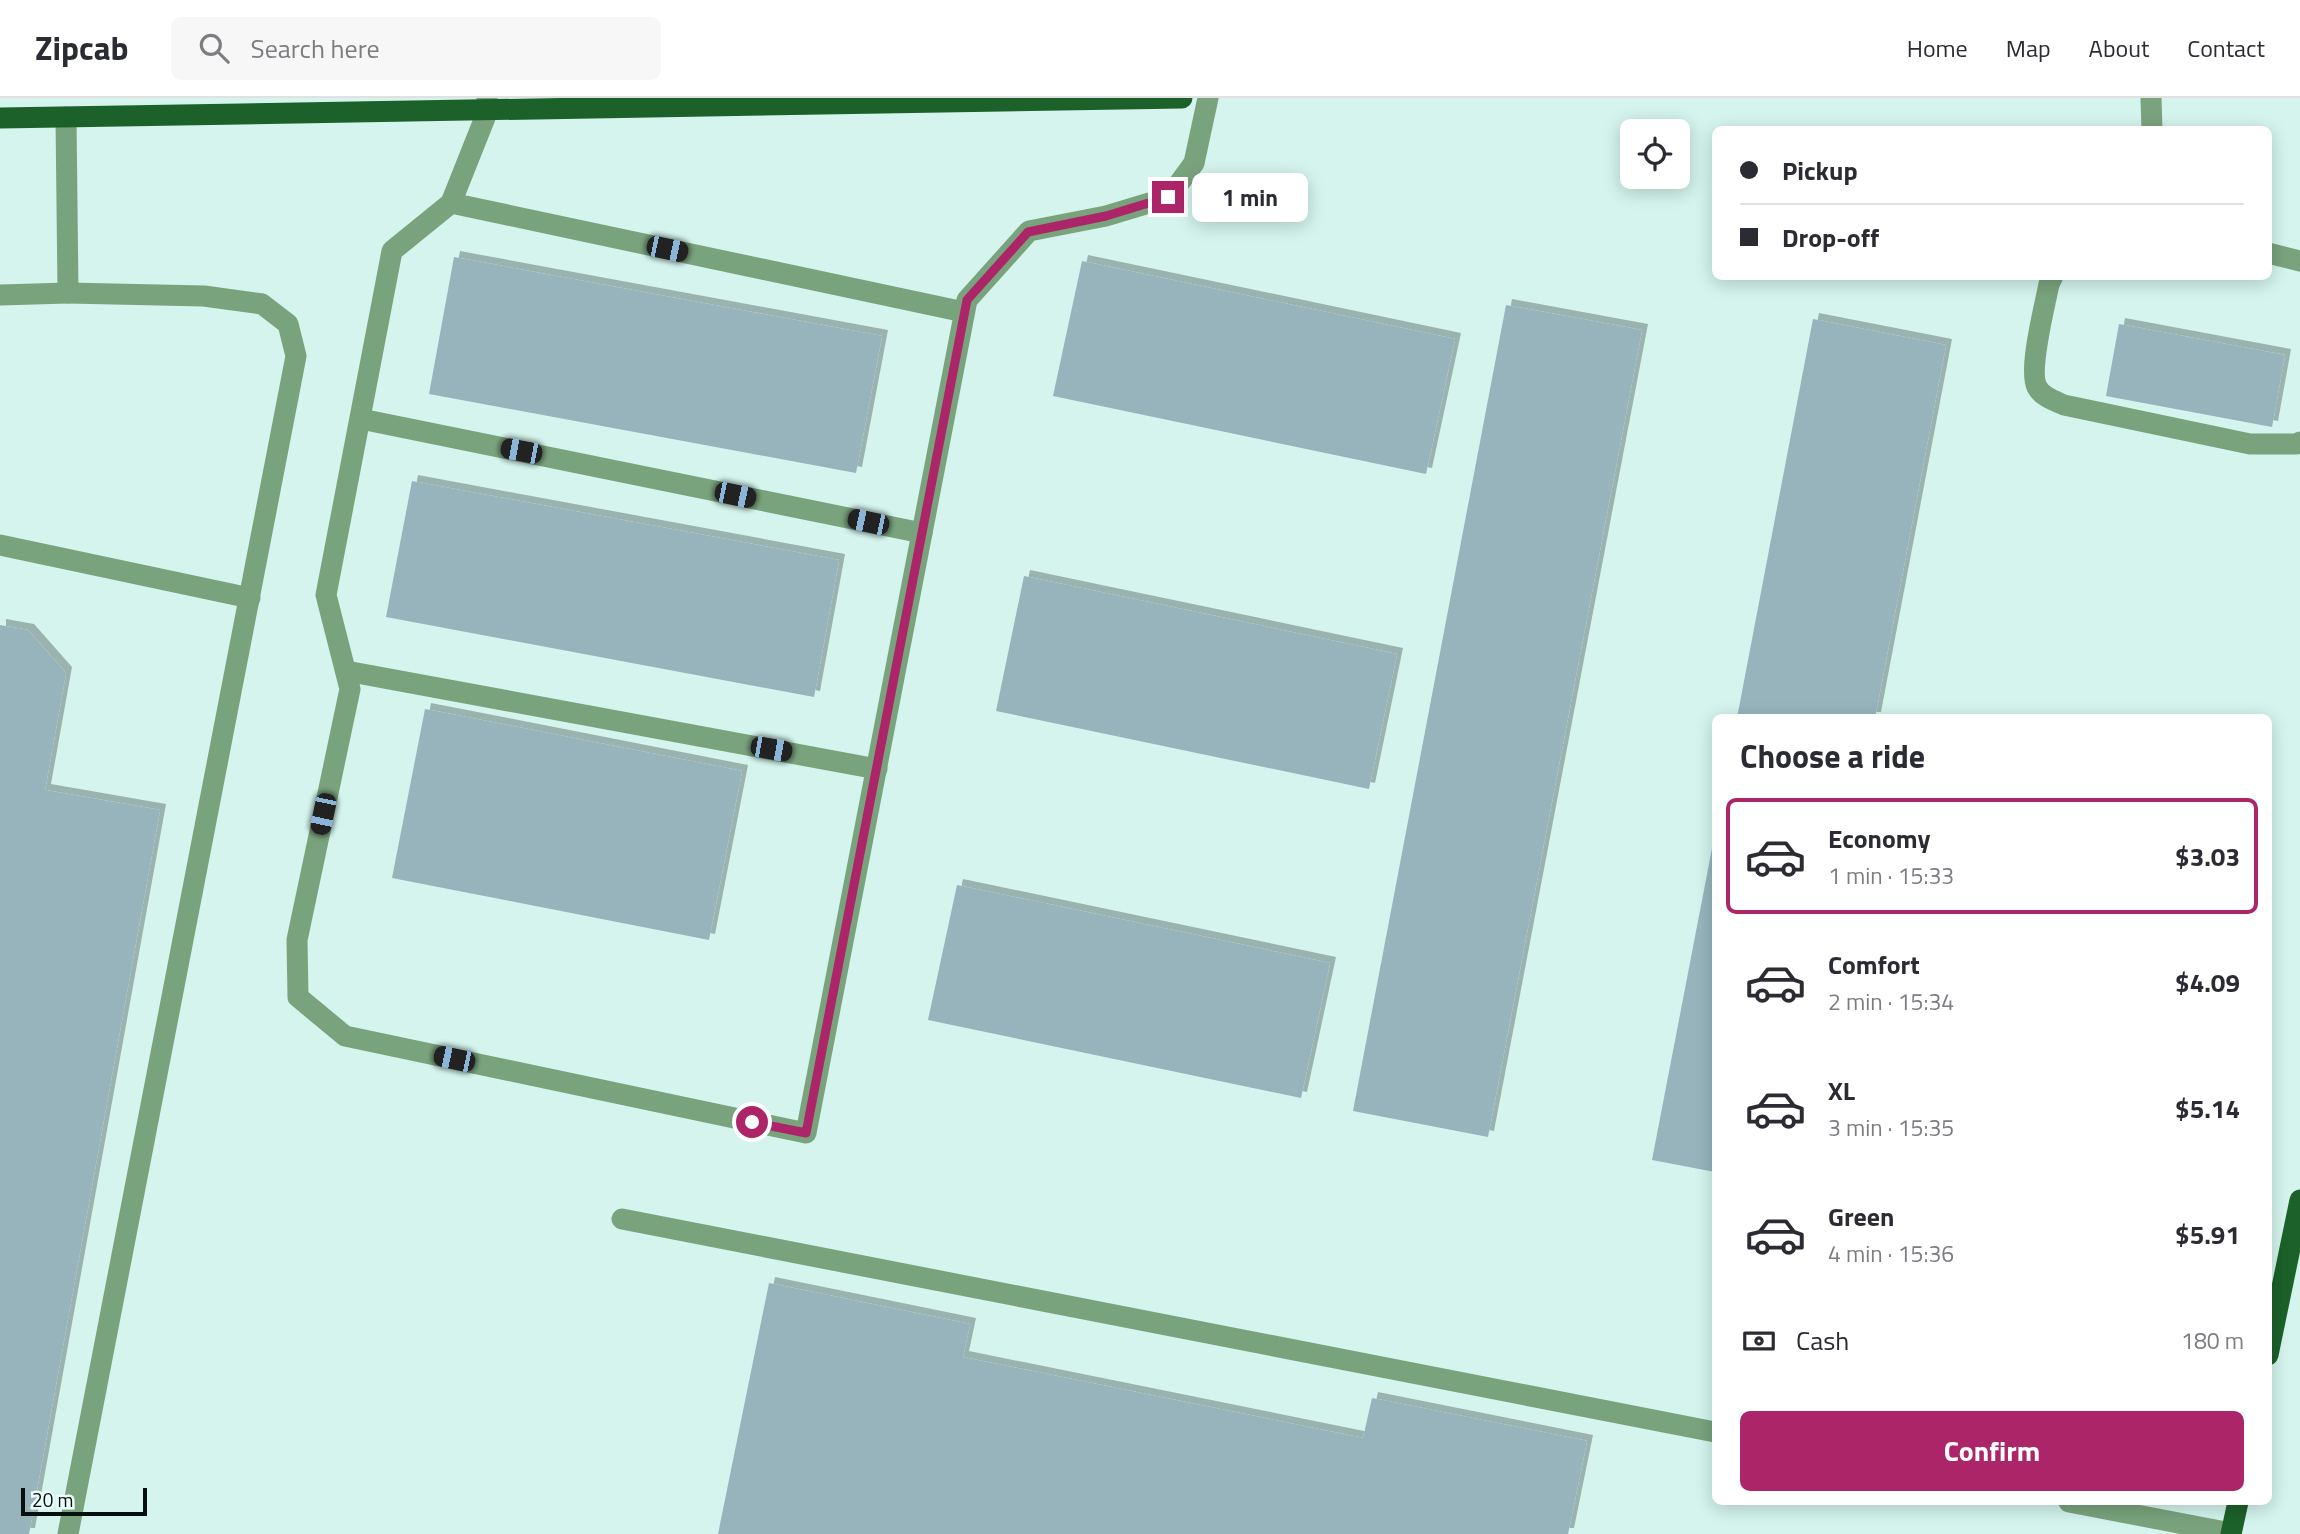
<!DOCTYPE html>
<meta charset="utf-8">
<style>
:root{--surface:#fff;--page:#f7f7f7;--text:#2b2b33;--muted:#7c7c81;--line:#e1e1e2;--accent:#ad2569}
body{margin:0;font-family:"Titillium Web",sans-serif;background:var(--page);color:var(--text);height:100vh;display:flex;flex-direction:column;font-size:26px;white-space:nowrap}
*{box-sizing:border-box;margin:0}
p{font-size:23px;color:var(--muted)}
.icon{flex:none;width:38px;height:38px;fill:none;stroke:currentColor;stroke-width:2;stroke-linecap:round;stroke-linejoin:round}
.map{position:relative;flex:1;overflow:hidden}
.sheet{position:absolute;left:1712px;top:616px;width:560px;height:791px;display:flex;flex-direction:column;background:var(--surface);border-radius:10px;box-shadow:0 4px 18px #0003}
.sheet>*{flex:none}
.guide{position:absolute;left:1712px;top:28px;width:560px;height:154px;border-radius:10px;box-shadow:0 4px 18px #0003;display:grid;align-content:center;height:154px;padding:0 28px;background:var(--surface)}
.tools{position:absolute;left:1620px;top:21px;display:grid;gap:14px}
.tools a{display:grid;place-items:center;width:70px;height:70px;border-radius:10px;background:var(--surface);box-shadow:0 4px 18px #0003;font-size:35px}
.scale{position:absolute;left:21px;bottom:18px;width:126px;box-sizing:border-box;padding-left:7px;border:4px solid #06110f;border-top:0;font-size:19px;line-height:24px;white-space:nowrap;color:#06110f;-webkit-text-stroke:5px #ebfefa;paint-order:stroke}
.end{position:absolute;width:32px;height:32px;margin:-16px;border:9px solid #ad2569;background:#fff;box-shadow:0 0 0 4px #fff}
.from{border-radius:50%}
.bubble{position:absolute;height:49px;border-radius:10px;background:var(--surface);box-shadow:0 4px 18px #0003;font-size:23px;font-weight:700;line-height:49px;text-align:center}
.car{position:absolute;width:21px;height:42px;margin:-21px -10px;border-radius:9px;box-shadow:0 0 5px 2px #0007;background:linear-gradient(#222 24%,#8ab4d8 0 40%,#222 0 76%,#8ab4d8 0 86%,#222 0)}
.guide b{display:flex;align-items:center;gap:24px;height:66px;font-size:26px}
.guide b+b{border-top:2px solid var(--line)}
.guide i{width:18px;height:18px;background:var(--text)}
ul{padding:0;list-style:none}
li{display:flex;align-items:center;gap:21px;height:116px;margin:0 14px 10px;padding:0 14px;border:4px solid transparent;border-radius:10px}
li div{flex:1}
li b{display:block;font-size:26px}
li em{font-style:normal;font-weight:700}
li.selected{border-color:var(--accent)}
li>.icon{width:63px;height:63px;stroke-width:1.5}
h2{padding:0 28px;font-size:32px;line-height:84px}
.pay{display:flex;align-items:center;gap:18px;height:77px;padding:0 28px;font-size:26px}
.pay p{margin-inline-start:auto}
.button{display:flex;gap:14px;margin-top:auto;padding:14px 28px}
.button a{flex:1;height:80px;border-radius:10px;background:var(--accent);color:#fff;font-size:28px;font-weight:700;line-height:80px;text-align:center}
header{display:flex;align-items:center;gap:42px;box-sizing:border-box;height:98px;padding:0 35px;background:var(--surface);border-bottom:2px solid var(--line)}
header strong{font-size:33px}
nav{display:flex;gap:38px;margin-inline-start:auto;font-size:24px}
.search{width:490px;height:63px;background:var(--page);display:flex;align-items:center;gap:18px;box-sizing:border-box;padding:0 24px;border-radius:10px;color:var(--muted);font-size:26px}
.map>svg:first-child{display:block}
.building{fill:#97b4bd;filter:url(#shadow)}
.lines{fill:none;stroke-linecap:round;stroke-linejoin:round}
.minor{stroke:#79a37d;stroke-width:21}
.major{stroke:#1c612a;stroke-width:21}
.route{stroke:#ad2569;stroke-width:9}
</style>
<header>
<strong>Zipcab</strong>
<div class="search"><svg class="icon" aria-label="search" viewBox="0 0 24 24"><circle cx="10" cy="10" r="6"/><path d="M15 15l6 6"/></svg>Search here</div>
<nav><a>Home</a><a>Map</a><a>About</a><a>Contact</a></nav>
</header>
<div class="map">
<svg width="2300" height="1436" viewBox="0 0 2300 1436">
<defs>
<filter id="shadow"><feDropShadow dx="6" dy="-6" stdDeviation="0" flood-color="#0004"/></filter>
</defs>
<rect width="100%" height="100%" fill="#d4f4ed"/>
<g class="building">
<polygon points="454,159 882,238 856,375 429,296"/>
<polygon points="1082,163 1455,241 1426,376 1053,298"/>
<polygon points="1506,207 1642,232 1488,1039 1353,1013"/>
<polygon points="1813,221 1946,247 1875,620 1737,620"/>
<polygon points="2119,226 2285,257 2272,329 2106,298"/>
<polygon points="412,383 839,462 814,599 386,519"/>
<polygon points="1024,478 1397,556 1369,691 996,613"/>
<polygon points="0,527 28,532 66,575 45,692 160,712 29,1436 0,1436"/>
<polygon points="425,611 742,673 709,842 392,780"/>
<polygon points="1714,740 1715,740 1715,1074 1652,1062"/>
<polygon points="957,787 1330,865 1301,1000 928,922"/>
<polygon points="769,1185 970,1226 963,1259 1363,1340 1372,1300 1587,1343 1568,1436 718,1436"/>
</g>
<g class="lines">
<g class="minor">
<polyline points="487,0 488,12 451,105 392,153 326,497 350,591 297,842 298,899 345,938 806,1035 967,202 1029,133 1106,118 1169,99 1194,65 1208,0"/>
<polyline points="2151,0 2152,32"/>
<polyline points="66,19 68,195 204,198 262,206 288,226 296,258 68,1436"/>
<polyline points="451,105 964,214"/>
<polyline points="2268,155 2300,163"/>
<path d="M2053,178L2049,186C2045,207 2028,272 2037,289C2042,299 2055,303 2064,307L2250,346H2297L2300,344"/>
<polyline points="0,197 68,195"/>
<polyline points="361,321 922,435"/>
<polyline points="0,447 250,500"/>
<polyline points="346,573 877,671"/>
<polyline points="622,1121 1715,1334"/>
<polyline points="2069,1404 2231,1435"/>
</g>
<g class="major">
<polyline points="0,20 1182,0"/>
<polyline points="2268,1257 2300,1102"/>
<polyline points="2231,1436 2238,1404"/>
</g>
</g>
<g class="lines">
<polyline class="route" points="752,1024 806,1035 967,202 1028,134 1106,118 1168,99"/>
</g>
</svg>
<div class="tools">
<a><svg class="icon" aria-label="locate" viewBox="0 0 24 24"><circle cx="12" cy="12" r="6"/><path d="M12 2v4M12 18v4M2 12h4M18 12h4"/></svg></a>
</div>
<div class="scale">20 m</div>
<i class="end from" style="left:752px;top:1024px"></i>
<i class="end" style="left:1168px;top:99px"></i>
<div class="bubble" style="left:1192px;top:75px;width:116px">1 min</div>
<i class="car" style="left:667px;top:151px;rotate:102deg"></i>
<i class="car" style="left:521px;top:353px;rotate:281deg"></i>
<i class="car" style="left:735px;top:397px;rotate:102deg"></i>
<i class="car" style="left:868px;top:424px;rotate:282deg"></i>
<i class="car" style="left:771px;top:651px;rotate:100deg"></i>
<i class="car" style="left:323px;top:716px;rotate:192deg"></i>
<i class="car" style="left:454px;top:961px;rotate:282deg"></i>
<div class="guide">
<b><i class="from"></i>Pickup</b>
<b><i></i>Drop-off</b>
</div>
<section class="sheet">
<h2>Choose a ride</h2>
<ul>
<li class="selected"><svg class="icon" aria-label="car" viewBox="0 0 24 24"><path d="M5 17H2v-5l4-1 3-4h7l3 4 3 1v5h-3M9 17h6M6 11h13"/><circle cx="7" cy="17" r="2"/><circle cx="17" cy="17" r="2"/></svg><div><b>Economy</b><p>1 min · 15:33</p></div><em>$3.03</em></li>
<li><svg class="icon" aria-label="car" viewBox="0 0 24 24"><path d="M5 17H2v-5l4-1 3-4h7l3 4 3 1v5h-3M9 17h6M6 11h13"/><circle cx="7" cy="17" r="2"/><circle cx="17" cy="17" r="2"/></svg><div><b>Comfort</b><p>2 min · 15:34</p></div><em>$4.09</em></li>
<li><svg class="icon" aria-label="car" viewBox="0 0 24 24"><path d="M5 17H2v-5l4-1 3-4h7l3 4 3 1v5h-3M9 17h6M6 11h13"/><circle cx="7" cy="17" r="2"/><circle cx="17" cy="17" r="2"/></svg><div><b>XL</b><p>3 min · 15:35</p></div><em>$5.14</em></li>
<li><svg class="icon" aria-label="car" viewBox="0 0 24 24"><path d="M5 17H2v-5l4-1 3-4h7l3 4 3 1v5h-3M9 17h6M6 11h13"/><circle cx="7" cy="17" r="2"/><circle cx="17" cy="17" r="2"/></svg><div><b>Green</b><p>4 min · 15:36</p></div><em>$5.91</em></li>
</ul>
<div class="pay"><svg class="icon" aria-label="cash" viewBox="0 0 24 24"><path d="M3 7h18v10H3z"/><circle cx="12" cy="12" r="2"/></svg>Cash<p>180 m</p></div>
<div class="button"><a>Confirm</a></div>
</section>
</div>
